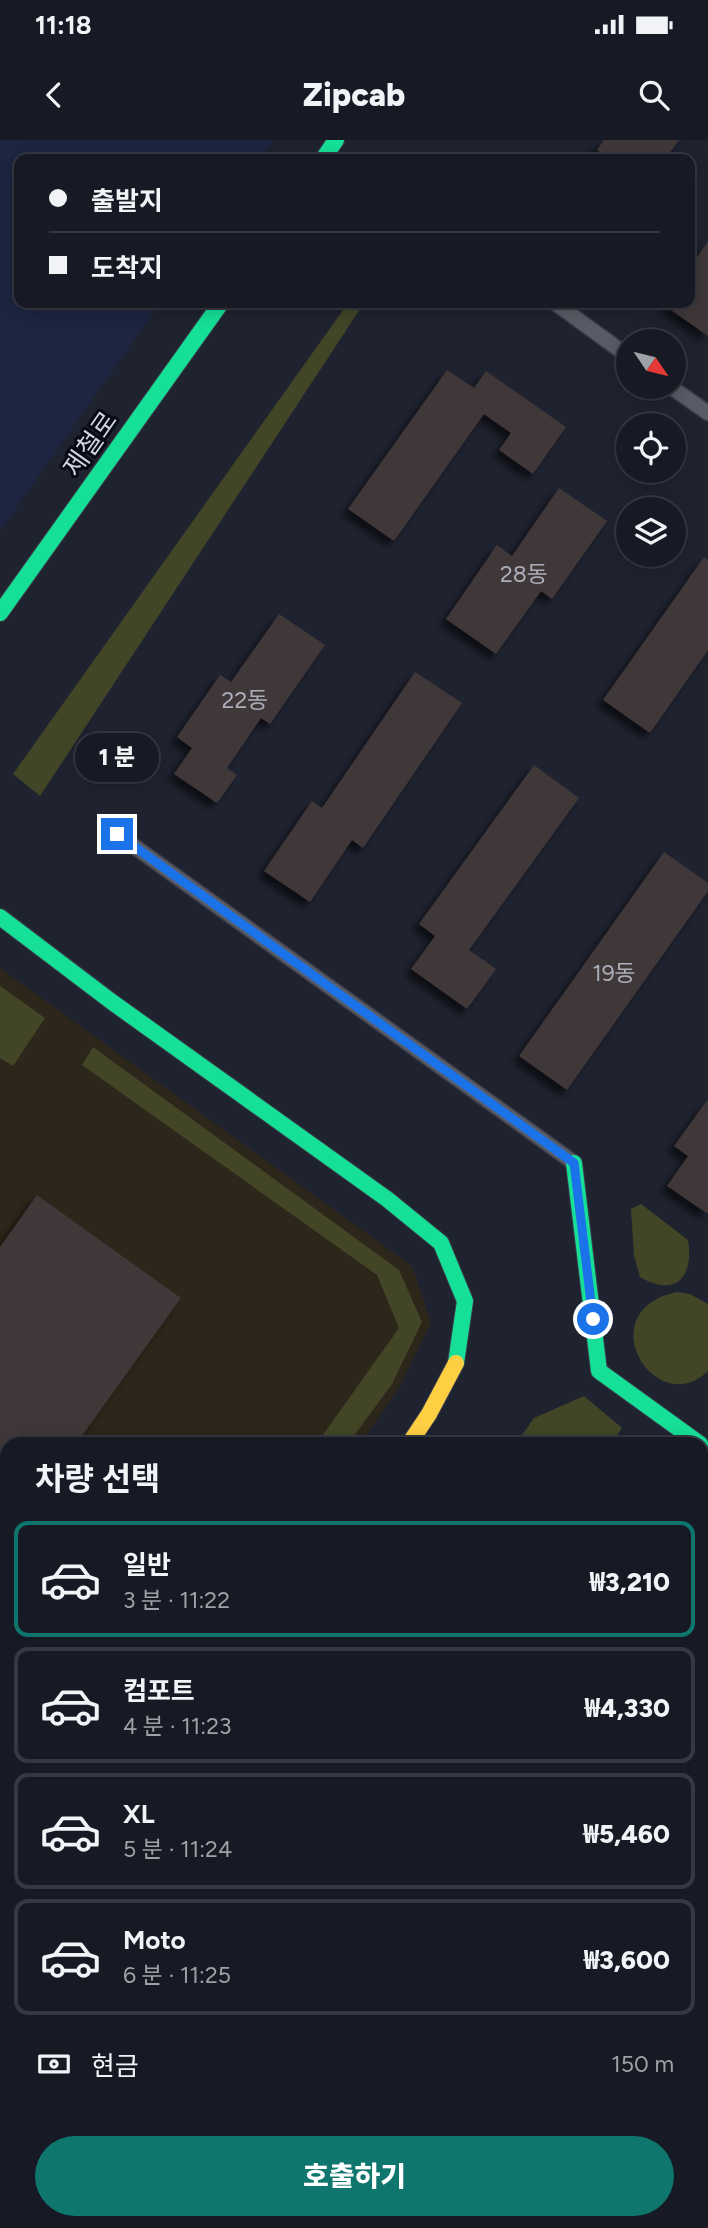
<!DOCTYPE html>
<html lang="ko">
<meta charset="utf-8">
<style>
:root{--surface:#171a24;--page:#20232c;--text:#f1f3f6;--muted:#9ea1a6;--line:#363841;--accent:#0f766e}
body{margin:0;font-family:Figtree,"Noto Sans KR",sans-serif;background:var(--page);color:var(--text);height:100vh;display:flex;flex-direction:column;font-size:26px;white-space:nowrap}
*{box-sizing:border-box;margin:0}
p{font-size:23px;color:var(--muted)}
.icon{flex:none;width:38px;height:38px;fill:none;stroke:currentColor;stroke-width:2;stroke-linecap:round;stroke-linejoin:round}
.map{position:relative;flex:1;overflow:hidden}
.sheet{position:absolute;left:0px;top:1297px;width:709px;height:793px;display:flex;flex-direction:column;background:var(--surface);border-radius:21px 21px 0 0;box-shadow:0 4px 18px #0003,0 0 0 2px var(--line)}
.sheet>*{flex:none}
.guide{position:absolute;left:14px;top:14px;width:681px;height:154px;border-radius:14px;box-shadow:0 4px 18px #0003,0 0 0 2px var(--line);display:grid;align-content:center;height:154px;padding:0 35px;background:var(--surface)}
.needle{width:46px;rotate:125deg}
.tools{position:absolute;left:616px;top:189px;display:grid;gap:14px}
.tools a{display:grid;place-items:center;width:70px;height:70px;border-radius:50%;background:var(--surface);box-shadow:0 4px 18px #0003,0 0 0 2px var(--line);font-size:35px}
.end{position:absolute;width:32px;height:32px;margin:-16px;border:9px solid #1a73e8;background:#fff;box-shadow:0 0 0 4px #fff}
.from{border-radius:50%}
.bubble{position:absolute;height:49px;border-radius:24px;background:var(--surface);box-shadow:0 4px 18px #0003,0 0 0 2px var(--line);font-size:23px;font-weight:800;line-height:49px;text-align:center}
.guide b{display:flex;align-items:center;gap:24px;height:66px;font-size:26px}
.guide b+b{border-top:2px solid var(--line)}
.guide i{width:18px;height:18px;background:var(--text)}
ul{padding:0;list-style:none}
li{display:flex;align-items:center;gap:21px;height:116px;margin:0 14px 10px;padding:0 21px;border:4px solid var(--line);border-radius:14px}
li div{flex:1}
li b{display:block;font-size:26px}
li em{font-style:normal;font-weight:800}
li.selected{border-color:var(--accent)}
li>.icon{width:63px;height:63px;stroke-width:1.5}
h2{padding:0 35px;font-size:32px;line-height:84px}
.pay{display:flex;align-items:center;gap:18px;height:77px;padding:0 35px;font-size:26px}
.pay p{margin-inline-start:auto}
.button{display:flex;gap:14px;margin-top:auto;padding:14px 35px}
.button a{flex:1;height:80px;border-radius:42px;background:var(--accent);color:#fff;font-size:28px;font-weight:800;line-height:80px;text-align:center}
.status{display:flex;justify-content:space-between;align-items:center;height:49px;padding:0 35px;background:var(--surface);direction:ltr}
.status svg{height:19px;fill:currentColor}
header{display:flex;justify-content:space-between;align-items:center;height:91px;padding:0 35px;background:var(--surface);font-size:32px;font-weight:800}
.map>svg:first-child{display:block}
.built{fill:#1d2540}
.medical{fill:#2d261a}
.green{fill:#424627}
.building{fill:#3f3739;filter:url(#shadow)}
.lines{fill:none;stroke-linecap:round;stroke-linejoin:round}
.lane-casing{stroke:#3a3d49;stroke-width:17}
.street-casing{stroke:#3a3d49;stroke-width:31}
.fast-casing{stroke:#3a3d49;stroke-width:18}
.slow-casing{stroke:#3a3d49;stroke-width:18}
.jam-casing{stroke:#3a3d49;stroke-width:18}
.lane{stroke:#595c66;stroke-width:14}
.street{stroke:#595c66;stroke-width:28}
.fast{stroke:#16e098;stroke-width:16}
.slow{stroke:#ffcf43;stroke-width:16}
.jam{stroke:#f24e42;stroke-width:16}
.route{stroke:#1a73e8;stroke-width:9}
.labels{text-anchor:middle;stroke-width:6;stroke-linejoin:round;paint-order:stroke}
.number-label{font-size:23px;fill:#abaeba}
.street-label{font-size:26px;fill:#cfd5e5;stroke:#070a14}
</style>
<div class="status"><b>11:18</b><svg viewBox="0 0 49 12"><path d="M0 12V9h3v3zM5 12V6h3v6zM10 12V3h3v9zM15 12V0h3v12zM26 1h20v11H26zM47 4h2v5h-2z"/></svg></div>
<header><svg class="icon" aria-label="back" viewBox="0 0 24 24"><path d="M15 5l-7 7 7 7"/></svg>Zipcab<svg class="icon" aria-label="search" viewBox="0 0 24 24"><circle cx="10" cy="10" r="6"/><path d="M15 15l6 6"/></svg></header>
<div class="map">
<svg width="708" height="2088" viewBox="0 0 708 2088">
<defs>
<filter id="shadow"><feDropShadow dx="-6" dy="6" stdDeviation="3.5" flood-color="#0009"/></filter>
</defs>
<rect width="100%" height="100%" fill="#1f2330"/>
<polygon class="built" points="0,0 274,0 260,19 19,19 19,163 160,163 0,391"/>
<polygon class="medical" points="0,828 412,1126 431,1183 399,1248 360,1304 7,1304 7,1795 0,1804"/>
<g class="green">
<polygon points="348,163 364,163 40,656 13,634"/>
<polygon points="0,846 45,878 13,926 0,918"/>
<polygon points="93,907 399,1130 422,1182 392,1244 348,1304 327,1304 320,1299 399,1188 377,1135 82,925"/>
<path d="M641,1064L688,1100C694,1137 676,1158 640,1137L634,1115L631,1069Z"/>
<path d="M677,1152L690,1154L708,1164V1231C656,1282 587,1171 677,1152Z"/>
<polygon points="584,1256 622,1288 611,1304 516,1304 534,1278"/>
<polygon points="7,1693 7,1767 0,1776 0,1699"/>
<polygon points="588,2083 595,2088 351,2088 343,2083"/>
</g>
<g class="building">
<polygon points="604,0 679,0 665,19 602,19 605,16 597,10"/>
<polygon points="708,101 708,196 664,165 665,163 690,163 690,128"/>
<polygon points="447,230 474,248 486,231 566,287 533,334 499,310 511,293 484,274 394,401 348,369"/>
<polygon points="559,348 607,381 552,459 541,451 496,514 446,479 497,405 512,416"/>
<polygon points="704,417 708,420 708,510 650,593 603,560"/>
<polygon points="279,474 325,505 270,584 261,578 227,628 237,635 217,663 174,634 192,608 177,597 220,535 231,542"/>
<polygon points="415,532 462,563 363,708 352,700 310,762 264,731 312,661 322,668"/>
<polygon points="534,625 579,658 469,810 496,829 467,869 411,829 435,796 419,784"/>
<polygon points="664,712 708,743 708,751 567,950 519,916"/>
<polygon points="708,959 708,1074 667,1046 688,1016 674,1006"/>
<polygon points="37,1055 181,1158 76,1304 7,1304 7,1401 0,1411 0,1107"/>
<polygon points="702,1432 708,1436 708,1466 702,1475"/>
<polygon points="708,1652 708,1680 702,1676 702,1660"/>
<polygon points="708,1687 708,1723 702,1718 702,1696"/>
<polygon points="705,1840 708,1842 708,1922 702,1931 702,1844"/>
</g>
<g class="lines">
<defs>
<g id="lane">
<polyline points="555,163 628,216"/>
<polyline points="671,247 708,273"/>
<polyline points="117,694 573,1022"/>
<polyline points="702,1498 708,1490"/>
<polyline points="702,2007 708,1998"/>
<polyline points="695,2082 703,2088"/>
</g>
<polyline id="street" points="0,1873 7,1863"/>
<g id="fast">
<polyline points="323,19 336,0"/>
<polyline points="0,473 221,163"/>
<polyline points="0,777 112,862 387,1059 441,1103 465,1161 456,1223"/>
<polyline points="574,1023 599,1231 700,1304"/>
</g>
<g id="slow">
<polyline points="409,1304 429,1274 456,1223"/>
<polyline points="0,2011 7,2016"/>
</g>
<polyline id="jam" points="103,2082 111,2088"/>
</defs>
<use href="#lane" class="lane-casing"/>
<use href="#street" class="street-casing"/>
<use href="#fast" class="fast-casing"/>
<use href="#slow" class="slow-casing"/>
<use href="#jam" class="jam-casing"/>
<use href="#lane" class="lane"/>
<use href="#street" class="street"/>
<use href="#fast" class="fast"/>
<use href="#slow" class="slow"/>
<use href="#jam" class="jam"/>
</g>
<g class="lines">
<polyline class="route" points="117,694 574,1023 593,1179"/>
</g>
<g class="labels">
<g class="number-label">
<text x="524" y="442">28동</text>
<text x="245" y="568">22동</text>
<text x="614" y="841">19동</text>
</g>
<g class="street-label">
<text transform="translate(90 304) rotate(-55)" y="9">제철로</text>
</g>
</g>
</svg>
<div class="tools">
<a><svg class="needle" viewBox="-14 -14 28 28"><path d="M0-13l5 13h-10z" fill="#e53935"/><path d="M0 13l5-13h-10z" fill="#9ea1a6"/></svg></a>
<a><svg class="icon" aria-label="locate" viewBox="0 0 24 24"><circle cx="12" cy="12" r="6"/><path d="M12 2v4M12 18v4M2 12h4M18 12h4"/></svg></a>
<a><svg class="icon" aria-label="layers" viewBox="0 0 24 24"><path d="M12 4l9 5-9 5-9-5zM3 14l9 5 9-5"/></svg></a>
</div>
<i class="end from" style="left:593px;top:1179px"></i>
<i class="end" style="left:117px;top:694px"></i>
<div class="bubble" style="left:75px;top:593px;width:84px">1 분</div>
<div class="guide">
<b><i class="from"></i>출발지</b>
<b><i></i>도착지</b>
</div>
<section class="sheet">
<h2>차량 선택</h2>
<ul>
<li class="selected"><svg class="icon" aria-label="car" viewBox="0 0 24 24"><path d="M5 17H2v-5l4-1 3-4h7l3 4 3 1v5h-3M9 17h6M6 11h13"/><circle cx="7" cy="17" r="2"/><circle cx="17" cy="17" r="2"/></svg><div><b>일반</b><p>3 분 · 11:22</p></div><em>₩3,210</em></li>
<li><svg class="icon" aria-label="car" viewBox="0 0 24 24"><path d="M5 17H2v-5l4-1 3-4h7l3 4 3 1v5h-3M9 17h6M6 11h13"/><circle cx="7" cy="17" r="2"/><circle cx="17" cy="17" r="2"/></svg><div><b>컴포트</b><p>4 분 · 11:23</p></div><em>₩4,330</em></li>
<li><svg class="icon" aria-label="car" viewBox="0 0 24 24"><path d="M5 17H2v-5l4-1 3-4h7l3 4 3 1v5h-3M9 17h6M6 11h13"/><circle cx="7" cy="17" r="2"/><circle cx="17" cy="17" r="2"/></svg><div><b>XL</b><p>5 분 · 11:24</p></div><em>₩5,460</em></li>
<li><svg class="icon" aria-label="car" viewBox="0 0 24 24"><path d="M5 17H2v-5l4-1 3-4h7l3 4 3 1v5h-3M9 17h6M6 11h13"/><circle cx="7" cy="17" r="2"/><circle cx="17" cy="17" r="2"/></svg><div><b>Moto</b><p>6 분 · 11:25</p></div><em>₩3,600</em></li>
</ul>
<div class="pay"><svg class="icon" aria-label="cash" viewBox="0 0 24 24"><path d="M3 7h18v10H3z"/><circle cx="12" cy="12" r="2"/></svg>현금<p>150 m</p></div>
<div class="button"><a>호출하기</a></div>
</section>
</div>
